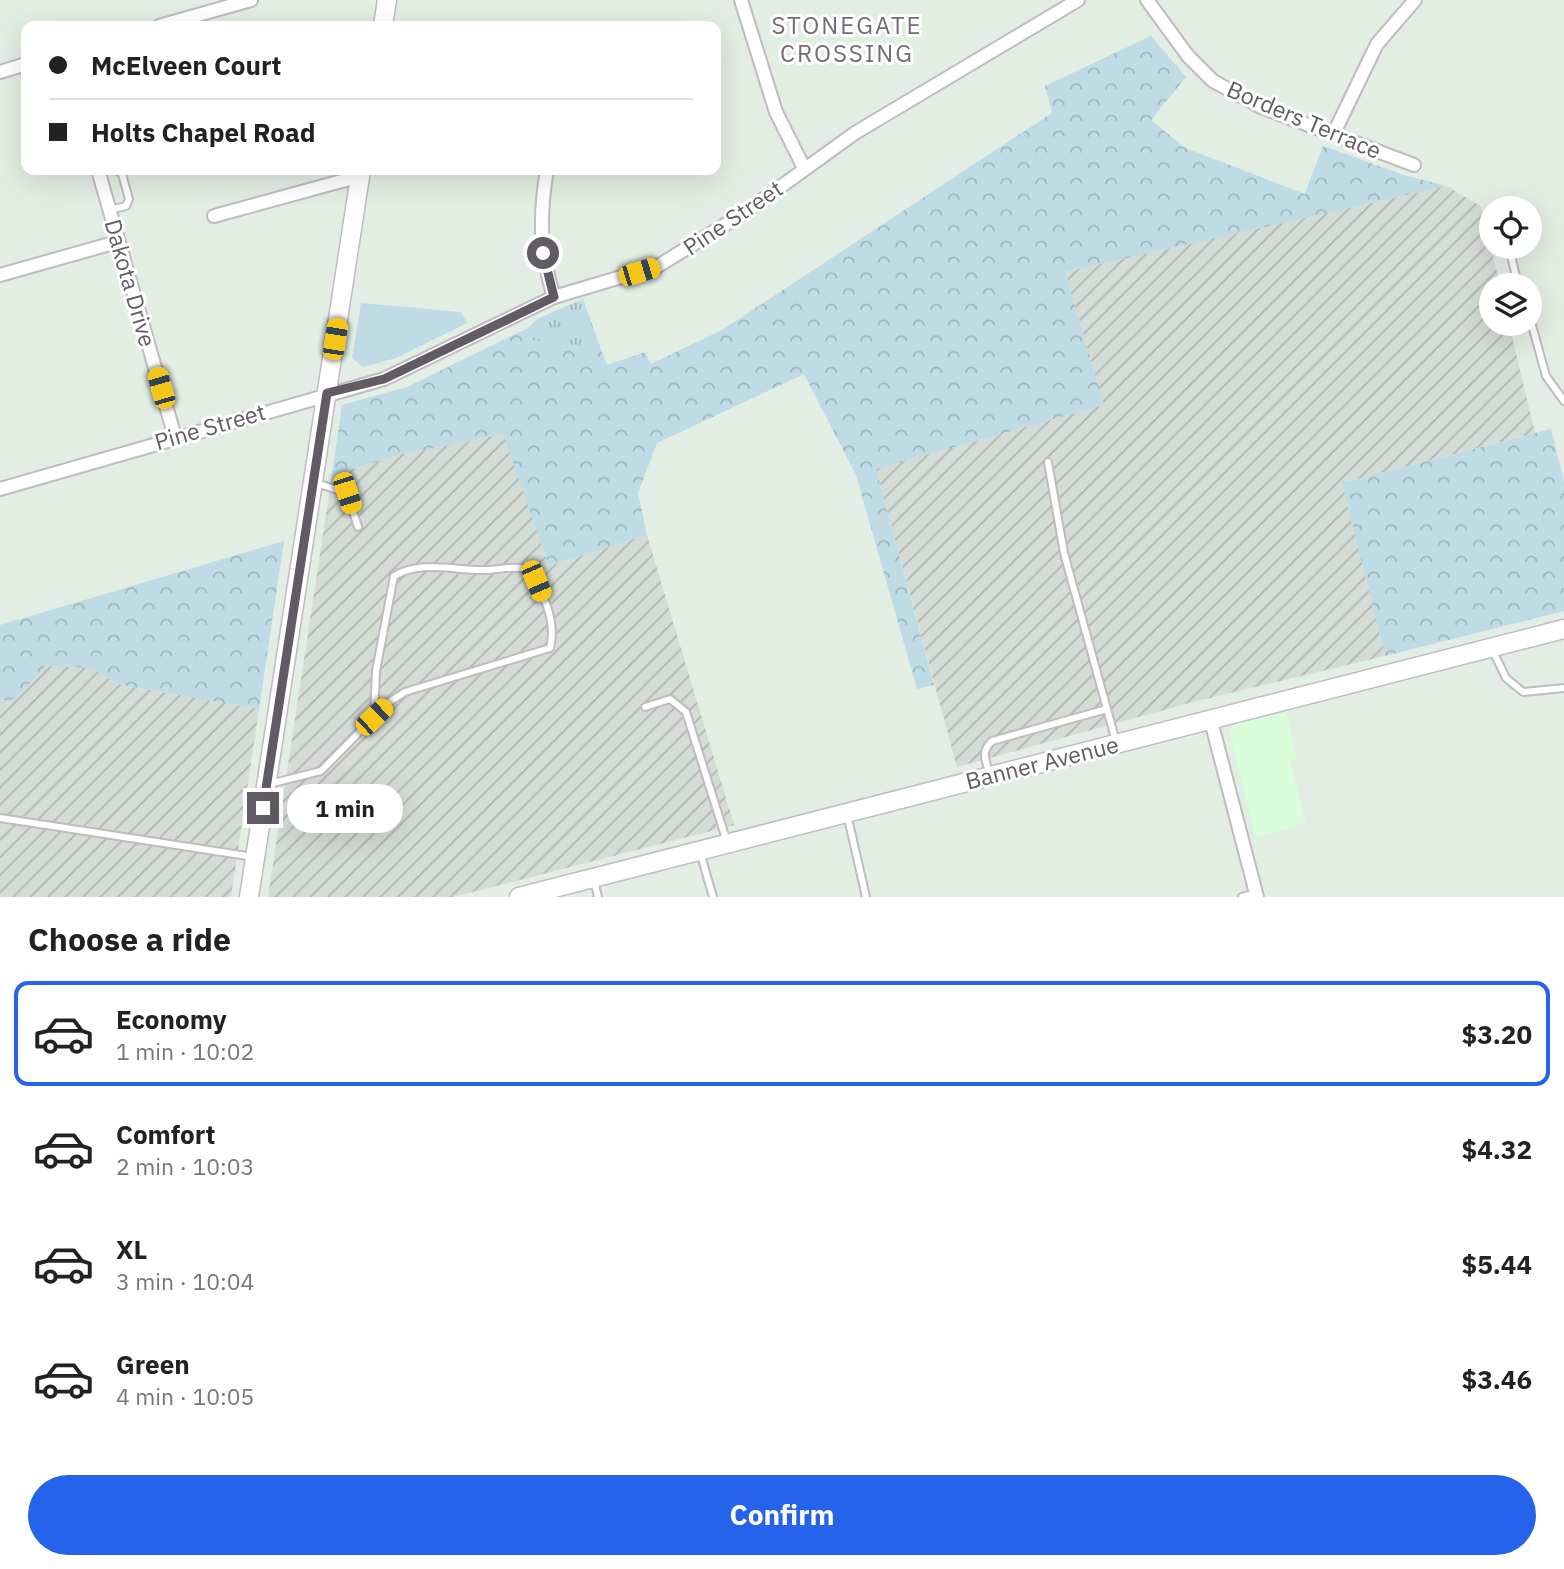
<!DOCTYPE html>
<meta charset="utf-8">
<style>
:root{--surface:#fff;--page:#f6f6f6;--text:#222;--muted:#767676;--line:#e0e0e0;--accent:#2563eb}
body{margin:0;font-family:"IBM Plex Sans",sans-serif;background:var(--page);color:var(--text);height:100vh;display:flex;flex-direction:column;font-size:26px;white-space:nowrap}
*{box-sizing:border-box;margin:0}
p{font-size:23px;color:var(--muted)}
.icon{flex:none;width:38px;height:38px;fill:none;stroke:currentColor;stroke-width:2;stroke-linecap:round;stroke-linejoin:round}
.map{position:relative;height:897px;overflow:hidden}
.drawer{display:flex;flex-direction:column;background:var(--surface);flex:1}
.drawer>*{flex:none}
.top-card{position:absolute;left:21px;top:21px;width:700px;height:154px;border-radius:14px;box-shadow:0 7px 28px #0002;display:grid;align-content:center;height:154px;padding:0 28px;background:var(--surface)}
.buttons{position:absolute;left:1479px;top:196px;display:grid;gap:14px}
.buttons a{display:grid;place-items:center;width:63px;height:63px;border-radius:50%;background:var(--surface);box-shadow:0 7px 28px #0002;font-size:35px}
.end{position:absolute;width:32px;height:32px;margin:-16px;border:9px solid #615b63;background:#fff;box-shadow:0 0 0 4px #fff}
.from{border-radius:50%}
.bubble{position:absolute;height:49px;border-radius:24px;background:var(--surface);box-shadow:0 7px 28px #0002;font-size:23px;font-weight:700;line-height:49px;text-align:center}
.car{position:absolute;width:21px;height:42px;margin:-21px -10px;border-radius:9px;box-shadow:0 0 5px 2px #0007;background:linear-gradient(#f5c518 24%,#345 0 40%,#f5c518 0 76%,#345 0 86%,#f5c518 0)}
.top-card b{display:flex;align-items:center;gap:24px;height:66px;font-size:26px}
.top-card b+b{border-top:2px solid var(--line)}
.top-card i{width:18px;height:18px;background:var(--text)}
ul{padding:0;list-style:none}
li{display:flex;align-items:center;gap:21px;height:105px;margin:0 14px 10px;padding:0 14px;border:4px solid transparent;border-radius:14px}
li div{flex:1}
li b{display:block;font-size:26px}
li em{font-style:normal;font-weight:700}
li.selected{border-color:var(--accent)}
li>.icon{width:63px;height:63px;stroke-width:1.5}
h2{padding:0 28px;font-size:32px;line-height:84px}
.primary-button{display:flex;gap:14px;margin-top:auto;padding:14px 28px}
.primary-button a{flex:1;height:80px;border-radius:42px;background:var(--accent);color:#fff;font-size:28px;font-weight:700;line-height:80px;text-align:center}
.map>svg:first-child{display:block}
.commercial{fill:#d8fdd8}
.industrial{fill:url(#industrial-furrows)}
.grass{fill:#bfdbe5}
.forest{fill:url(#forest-crowns)}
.park{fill:url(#park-tufts)}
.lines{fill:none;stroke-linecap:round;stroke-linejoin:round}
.lane-casing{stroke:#c0bac1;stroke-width:10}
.street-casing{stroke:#c0bac1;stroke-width:16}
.secondary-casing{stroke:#c2bbc4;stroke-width:21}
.lane{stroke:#fff;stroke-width:6}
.street{stroke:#fff;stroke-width:12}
.secondary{stroke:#fff;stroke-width:18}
.route{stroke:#615b63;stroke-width:9}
.labels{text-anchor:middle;stroke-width:6;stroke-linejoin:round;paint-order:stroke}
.street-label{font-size:23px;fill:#615b63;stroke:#fff}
.neighbourhood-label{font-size:24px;letter-spacing:2px;fill:#736c75;stroke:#fff}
</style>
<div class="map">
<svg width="1564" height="897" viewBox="0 0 1564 897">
<defs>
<pattern id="industrial-furrows" width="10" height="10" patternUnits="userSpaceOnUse" patternTransform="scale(1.75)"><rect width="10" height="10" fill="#d5dcd5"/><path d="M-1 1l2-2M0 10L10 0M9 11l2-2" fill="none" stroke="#b0b5b0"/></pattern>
<pattern id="forest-crowns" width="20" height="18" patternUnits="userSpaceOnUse" patternTransform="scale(1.75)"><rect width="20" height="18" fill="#bfdbe5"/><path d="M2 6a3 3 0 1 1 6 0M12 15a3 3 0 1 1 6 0" fill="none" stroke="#9fb5bd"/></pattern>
<pattern id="park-tufts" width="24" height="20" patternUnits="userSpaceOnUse" patternTransform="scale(1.75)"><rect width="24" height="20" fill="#bfdbe5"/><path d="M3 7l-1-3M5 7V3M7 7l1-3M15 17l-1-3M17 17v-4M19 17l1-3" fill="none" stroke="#9fb5bd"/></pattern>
</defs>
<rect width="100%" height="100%" fill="#e2ede3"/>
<polygon class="commercial" points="1286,711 1297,758 1290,761 1306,823 1256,838 1229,732 1235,724"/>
<g class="industrial">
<polygon points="1446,186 1481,206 1500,285 1491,285 1491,324 1509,324 1535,433 1342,483 1385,656 1193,702 957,767 876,469 1104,405 1065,272"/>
<polygon points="504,434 549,566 647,535 734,825 453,897 268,897 332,475 399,455"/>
<polygon points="44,666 92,668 117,684 259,709 231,897 0,897 0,701 16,699"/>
</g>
<polygon class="grass" points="361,303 461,312 467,323 396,358 363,367 352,358"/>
<g class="forest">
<polygon points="1151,36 1186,77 1151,120 1185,148 1305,194 1323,146 1404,175 1446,186 1065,272 1104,405 876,469 934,685 917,689 856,475 804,374 657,443 638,493 647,535 549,566 503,434 399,455 332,475 342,405 407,387 528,328 533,340 579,348 598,341 607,365 645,352 651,364 722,330 1052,113 1045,86"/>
<polygon points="1551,429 1564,482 1564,611 1385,656 1342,483"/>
<polygon points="284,541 259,709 117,684 92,668 45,666 16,699 0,701 0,625"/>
</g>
<polygon class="park" points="583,299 598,341 579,348 533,340 528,328 537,319"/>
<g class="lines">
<defs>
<g id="lane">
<polyline points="109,210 126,206 129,199 122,174 116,170"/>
<polyline points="1509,247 1518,285"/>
<polyline points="1530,318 1546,376 1564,401"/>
<polyline points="1048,462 1064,553 1107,709"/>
<polyline points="316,483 347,493 358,527"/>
<polyline points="1492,649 1506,678 1523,692 1564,688"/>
<polyline points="645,707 670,699 686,712 727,842"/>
<path d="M990,775C986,761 980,752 992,741L1107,709L1116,742"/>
<path d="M269,784L321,771L388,703L405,692L550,648C557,621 543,589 525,569C510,565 496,571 481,570C452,570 420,560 394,576L376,671L374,717"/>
<polyline points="847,814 866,897"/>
<polyline points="0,818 254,857"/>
<polyline points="700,852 713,897"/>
<polyline points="594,880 598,897"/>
<polyline points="1242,897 1256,893"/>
</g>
<g id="street">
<polyline points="741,0 776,112 804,168"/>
<polyline points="1147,0 1188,56 1213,81 1261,107 1414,165"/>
<polyline points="159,26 251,0"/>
<polyline points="0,72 26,64"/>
<polyline points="1333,135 1377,44 1415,0"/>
<polyline points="98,170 175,437"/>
<path d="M547,170C539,215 540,254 554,297"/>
<polyline points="214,216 360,176"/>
<polyline points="0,275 117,242"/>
<polyline points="0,489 384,379 554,297 658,266 744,213 855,133 1078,0"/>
<polyline points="1211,721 1257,897"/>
</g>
<g id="secondary">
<polyline points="383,26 387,0"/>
<polyline points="249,897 361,170"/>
<polyline points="519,897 1564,629"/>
</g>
</defs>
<use href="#lane" class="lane-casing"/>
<use href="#street" class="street-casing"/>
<use href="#secondary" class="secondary-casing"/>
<use href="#lane" class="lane"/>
<use href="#street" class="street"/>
<use href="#secondary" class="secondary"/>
</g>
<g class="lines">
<polyline class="route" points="263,808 327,393 384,379 554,297 543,253"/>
</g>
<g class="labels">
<g class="street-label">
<text transform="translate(1304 120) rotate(23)" y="8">Borders Terrace</text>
<text transform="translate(733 218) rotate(-34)" y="8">Pine Street</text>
<text transform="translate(130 283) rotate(74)" y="8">Dakota Drive</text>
<text transform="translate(210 427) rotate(-16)" y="8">Pine Street</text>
<text transform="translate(1042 763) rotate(-14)" y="8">Banner Avenue</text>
</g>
<g class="neighbourhood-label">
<text x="847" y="34">STONEGATE<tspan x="847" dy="28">CROSSING</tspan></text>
</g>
</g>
</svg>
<div class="buttons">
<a><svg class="icon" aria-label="locate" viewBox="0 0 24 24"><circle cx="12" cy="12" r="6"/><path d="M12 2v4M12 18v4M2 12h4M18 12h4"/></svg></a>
<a><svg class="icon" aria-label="layers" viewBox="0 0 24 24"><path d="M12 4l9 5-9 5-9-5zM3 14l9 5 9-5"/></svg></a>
</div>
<i class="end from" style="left:543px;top:253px"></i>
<i class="end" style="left:263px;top:808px"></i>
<div class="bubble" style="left:287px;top:784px;width:116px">1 min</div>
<i class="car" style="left:639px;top:272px;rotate:73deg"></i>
<i class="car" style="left:335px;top:339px;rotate:9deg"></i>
<i class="car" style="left:161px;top:388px;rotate:344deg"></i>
<i class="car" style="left:347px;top:493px;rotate:162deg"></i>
<i class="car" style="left:536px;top:581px;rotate:157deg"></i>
<i class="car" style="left:374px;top:717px;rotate:46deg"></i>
<div class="top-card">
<b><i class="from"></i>McElveen Court</b>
<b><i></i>Holts Chapel Road</b>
</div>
</div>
<section class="drawer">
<h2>Choose a ride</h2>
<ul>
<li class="selected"><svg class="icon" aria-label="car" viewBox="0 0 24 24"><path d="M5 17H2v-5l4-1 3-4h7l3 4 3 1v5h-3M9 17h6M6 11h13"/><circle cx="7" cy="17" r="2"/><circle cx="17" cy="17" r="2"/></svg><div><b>Economy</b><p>1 min · 10:02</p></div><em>$3.20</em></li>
<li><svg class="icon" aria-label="car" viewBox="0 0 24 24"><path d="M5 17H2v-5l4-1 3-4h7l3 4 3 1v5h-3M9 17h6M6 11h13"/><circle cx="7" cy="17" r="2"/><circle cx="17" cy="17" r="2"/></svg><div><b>Comfort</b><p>2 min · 10:03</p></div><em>$4.32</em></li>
<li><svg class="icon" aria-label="car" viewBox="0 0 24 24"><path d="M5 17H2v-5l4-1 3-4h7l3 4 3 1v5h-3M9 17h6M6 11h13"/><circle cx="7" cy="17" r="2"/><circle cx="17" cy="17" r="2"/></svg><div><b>XL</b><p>3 min · 10:04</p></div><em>$5.44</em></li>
<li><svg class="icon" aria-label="car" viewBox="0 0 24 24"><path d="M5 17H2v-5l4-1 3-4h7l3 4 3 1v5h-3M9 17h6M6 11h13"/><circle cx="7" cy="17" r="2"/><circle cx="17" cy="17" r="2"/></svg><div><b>Green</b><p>4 min · 10:05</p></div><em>$3.46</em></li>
</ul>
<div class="primary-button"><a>Confirm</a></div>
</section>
